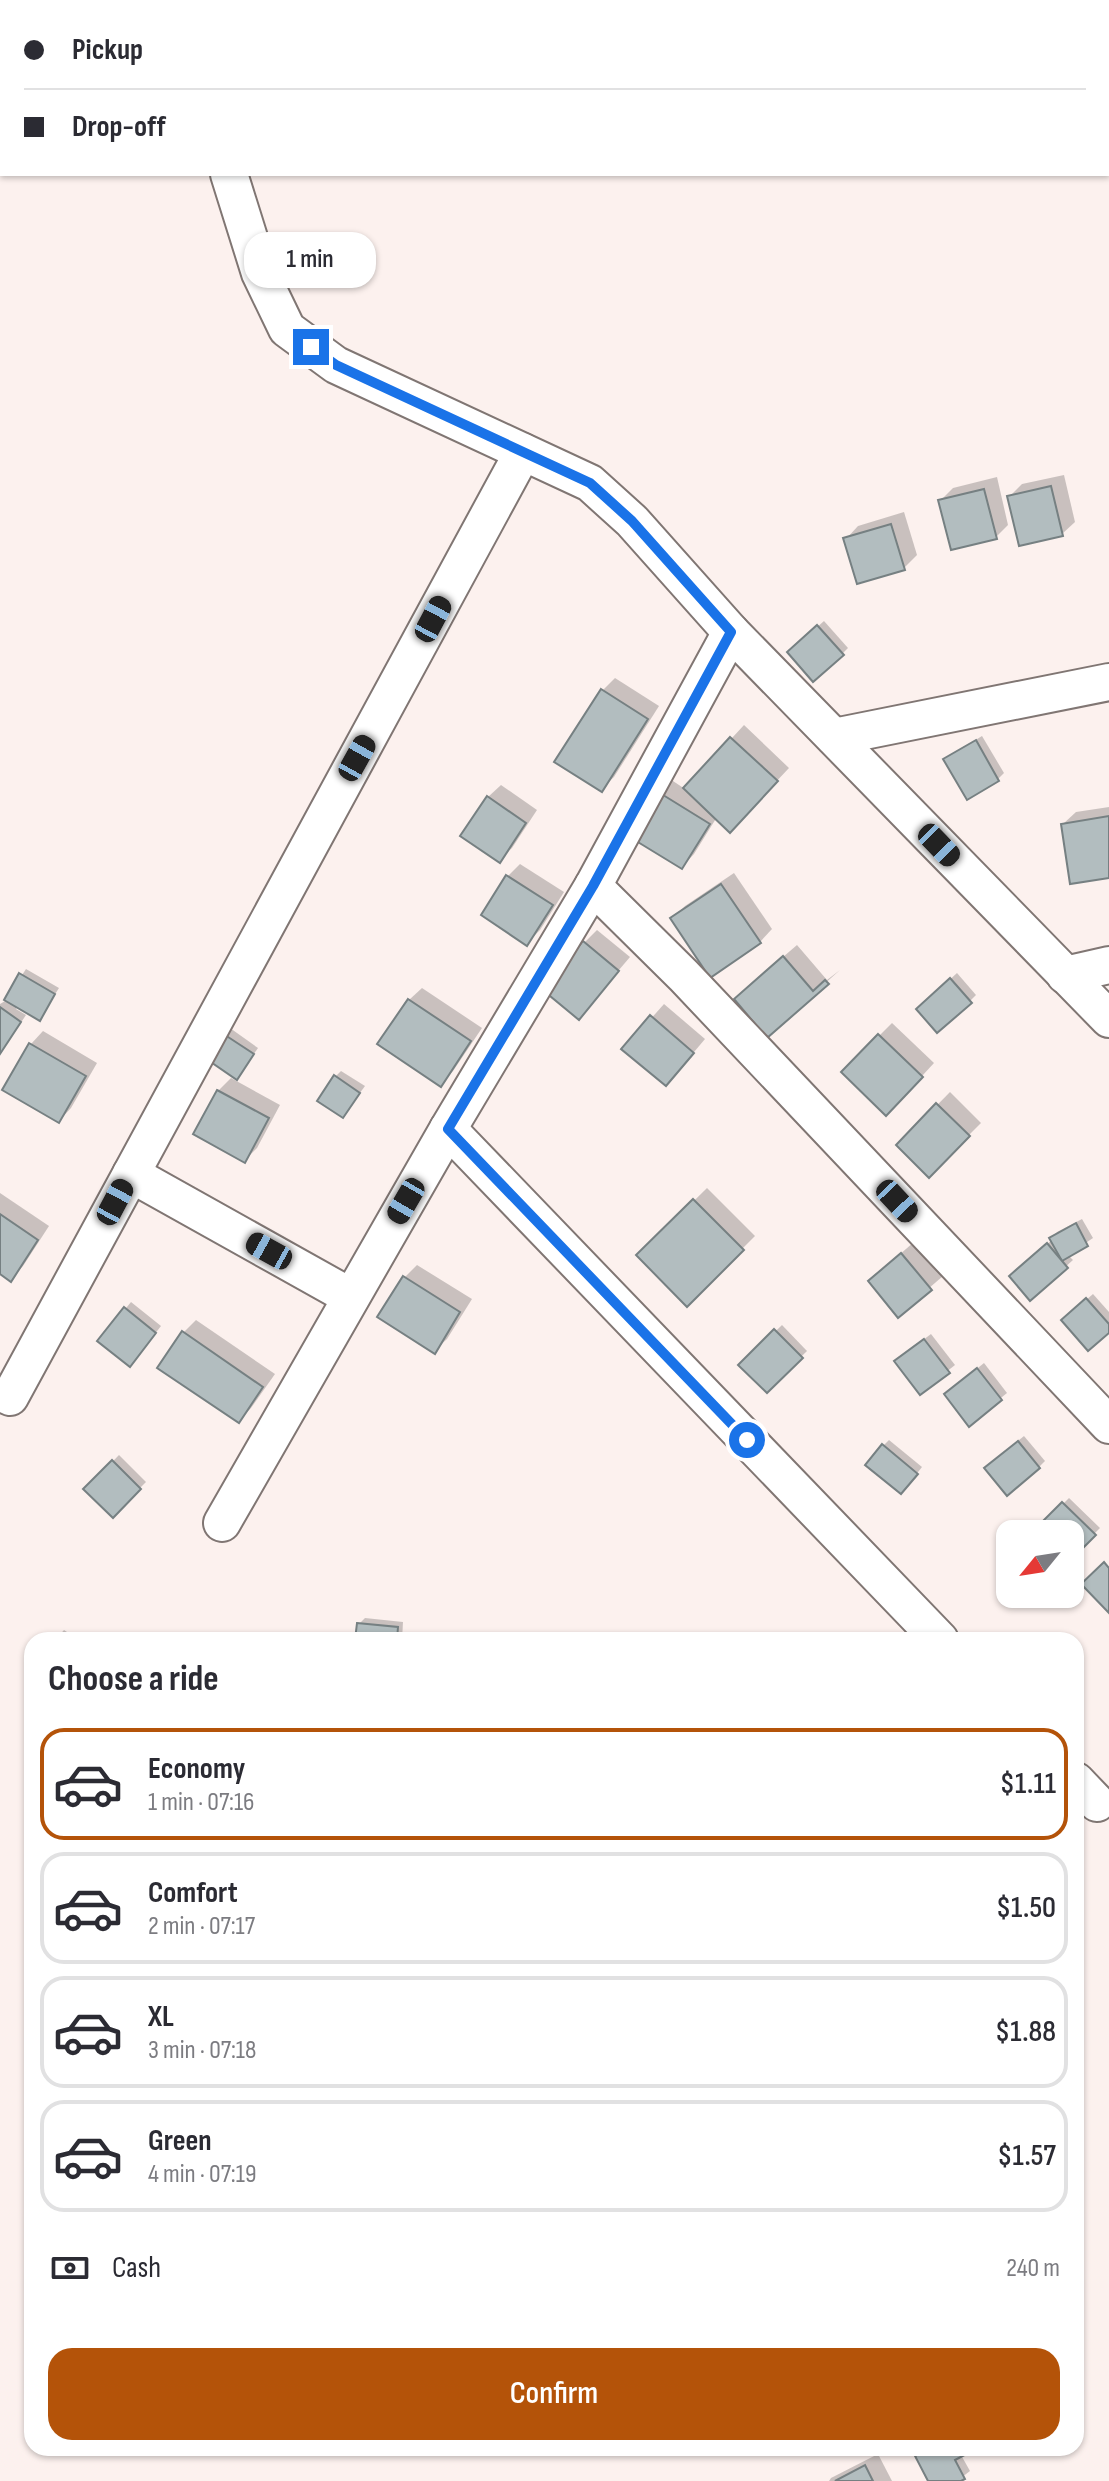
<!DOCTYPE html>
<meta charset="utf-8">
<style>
:root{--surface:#fff;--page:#f7f7f7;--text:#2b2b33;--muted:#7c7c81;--line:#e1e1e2;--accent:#b45309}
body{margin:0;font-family:"Sofia Sans Condensed",sans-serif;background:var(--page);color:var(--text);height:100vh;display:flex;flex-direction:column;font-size:30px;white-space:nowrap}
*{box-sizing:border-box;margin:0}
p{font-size:26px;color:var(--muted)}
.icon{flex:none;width:44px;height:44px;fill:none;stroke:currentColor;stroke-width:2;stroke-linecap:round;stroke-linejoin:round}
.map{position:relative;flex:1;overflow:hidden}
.details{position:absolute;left:24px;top:1632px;width:1060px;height:824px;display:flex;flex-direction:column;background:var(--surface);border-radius:24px;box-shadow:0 2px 6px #0004}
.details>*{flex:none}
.hud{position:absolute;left:0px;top:0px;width:1110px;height:176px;box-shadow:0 2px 6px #0004;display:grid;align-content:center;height:176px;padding:0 24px;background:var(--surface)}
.needle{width:52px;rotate:240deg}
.fabs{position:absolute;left:996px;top:1520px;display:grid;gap:16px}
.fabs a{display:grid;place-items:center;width:88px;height:88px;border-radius:16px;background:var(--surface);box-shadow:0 2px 6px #0004;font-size:40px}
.end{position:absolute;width:36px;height:36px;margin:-18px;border:10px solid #1a73e8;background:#fff;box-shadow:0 0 0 4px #fff}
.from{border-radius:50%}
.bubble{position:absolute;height:56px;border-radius:24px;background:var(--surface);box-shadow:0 2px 6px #0004;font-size:26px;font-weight:600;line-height:56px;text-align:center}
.car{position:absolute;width:24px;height:48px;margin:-24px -12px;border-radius:10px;box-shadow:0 0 6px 2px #0007;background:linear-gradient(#222 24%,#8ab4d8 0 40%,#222 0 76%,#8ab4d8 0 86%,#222 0)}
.hud b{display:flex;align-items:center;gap:28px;height:76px;font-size:30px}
.hud b+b{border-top:2px solid var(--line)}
.hud i{width:20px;height:20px;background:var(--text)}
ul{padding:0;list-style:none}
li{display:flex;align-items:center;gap:24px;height:112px;margin:0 16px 12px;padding:0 8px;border:4px solid var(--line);border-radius:24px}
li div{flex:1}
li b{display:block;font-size:30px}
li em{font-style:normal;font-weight:600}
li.selected{border-color:var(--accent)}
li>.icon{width:72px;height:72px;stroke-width:1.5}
h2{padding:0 24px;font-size:36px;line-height:96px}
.pay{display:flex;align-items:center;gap:20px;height:88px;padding:0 24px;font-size:30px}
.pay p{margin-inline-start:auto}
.primary-button{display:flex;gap:16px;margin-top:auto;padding:16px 24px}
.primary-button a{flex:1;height:92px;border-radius:24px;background:var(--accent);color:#fff;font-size:32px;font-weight:600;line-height:92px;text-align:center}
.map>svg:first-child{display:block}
.water{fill:#f2a28e}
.shadow{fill:#0003}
.building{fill:#b2bdbf;stroke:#768082;stroke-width:2}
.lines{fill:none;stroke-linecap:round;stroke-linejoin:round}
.street-casing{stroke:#807673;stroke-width:40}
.street{stroke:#fff;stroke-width:36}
.route{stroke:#1a73e8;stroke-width:10}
</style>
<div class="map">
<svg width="1109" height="2481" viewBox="0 0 1109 2481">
<rect width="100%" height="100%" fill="#fcf1ee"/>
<polygon class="water" points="0,0 799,0 2,2 0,156"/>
<g class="shadow">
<polygon points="1064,475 1075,522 1062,534 1009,497 1022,484"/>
<polygon points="997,477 1008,525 996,537 941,500 953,488"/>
<polygon points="904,512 917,555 904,568 846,539 858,526"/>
<polygon points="824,621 848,648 842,654 796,646"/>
<polygon points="615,678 659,706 614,777 601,789 603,690"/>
<polygon points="744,725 789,768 743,817 717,817 694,854 682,867 631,835 670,779 685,789"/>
<polygon points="982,736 1004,773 998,779 945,759"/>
<polygon points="501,785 537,810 512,848 499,860 488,797"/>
<polygon points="1109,807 1109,876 1063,824 1076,812"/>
<polygon points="520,864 564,892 540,930 527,943 484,914 508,876"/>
<polygon points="734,873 772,929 760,942 672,919 685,906"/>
<polygon points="597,930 630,957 579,1017 584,943"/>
<polygon points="797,945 827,980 840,970 767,1035 749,986"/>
<polygon points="26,969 59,988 40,1018 18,1006 16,1009 26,1015 0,1054 0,1004 5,1001"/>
<polygon points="957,973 976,995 970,1001 918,1009"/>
<polygon points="422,988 482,1028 453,1071 441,1084 409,1000"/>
<polygon points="664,1004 705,1039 678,1071 624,1049"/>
<polygon points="892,1023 934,1063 899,1101 843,1072"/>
<polygon points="230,1028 258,1048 242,1071 208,1058"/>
<polygon points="43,1031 97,1063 71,1108 59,1121 5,1090 31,1044"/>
<polygon points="341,1071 365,1086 343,1116 335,1077"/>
<polygon points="231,1078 280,1105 257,1148 245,1160 195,1133 218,1091"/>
<polygon points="950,1092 981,1123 929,1175 898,1145"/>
<polygon points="707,1188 755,1236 687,1304 639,1255"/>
<polygon points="0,1193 49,1226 23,1266 11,1279 0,1272"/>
<polygon points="1082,1219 1093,1238 1068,1255 1073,1260 1031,1298 1017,1270 1052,1240 1057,1232"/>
<polygon points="914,1242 943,1276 898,1315 883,1269"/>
<polygon points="417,1265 472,1299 447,1339 434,1351 405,1277"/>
<polygon points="1093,1294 1109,1312 1109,1331 1063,1320"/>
<polygon points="131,1302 161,1326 136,1358 100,1340"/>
<polygon points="196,1320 275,1374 251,1408 239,1421 183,1333"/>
<polygon points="782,1325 807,1351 767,1390 741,1365"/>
<polygon points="931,1334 955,1365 921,1392 903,1355"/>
<polygon points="984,1363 1007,1393 969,1424 952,1389"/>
<polygon points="1024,1436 1045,1461 1039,1467 992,1462"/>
<polygon points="889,1440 922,1467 907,1486 883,1446"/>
<polygon points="119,1455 146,1482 113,1515 86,1489"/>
<polygon points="1069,1498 1100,1528 1077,1551 1070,1544 1070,1534 1033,1534"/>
<polygon points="365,1618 403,1622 402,1640 358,1640 359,1624"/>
<polygon points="64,1630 79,1640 55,1640"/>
<polygon points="928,2448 974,2448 961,2455 970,2471 957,2481 930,2481 917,2456"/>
<polygon points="878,2454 892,2481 829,2481 831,2478"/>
</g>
<g class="building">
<polygon points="1051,486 1063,536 1019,546 1007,496"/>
<polygon points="984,489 997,539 951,550 938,500"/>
<polygon points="891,524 905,570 857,584 843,538"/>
<polygon points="817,625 844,655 813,682 787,652"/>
<polygon points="601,689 648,719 602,792 554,762"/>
<polygon points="730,737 778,781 730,833 683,788"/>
<polygon points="976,740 999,781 967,800 943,759"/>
<polygon points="655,790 710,824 682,869 628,836"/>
<polygon points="487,796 526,823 500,863 460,836"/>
<polygon points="1109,816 1109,878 1070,884 1061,824"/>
<polygon points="506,875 553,905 527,946 481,915"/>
<polygon points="721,884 761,943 710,978 670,918"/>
<polygon points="583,941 619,971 579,1020 544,991"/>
<polygon points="783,956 813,991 825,980 829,984 767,1038 734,999"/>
<polygon points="19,973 55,994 40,1021 4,1000"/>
<polygon points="950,978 972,1003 937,1033 916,1009"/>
<polygon points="408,999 471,1041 441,1087 377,1044"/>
<polygon points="0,1007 21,1022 0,1054"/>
<polygon points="650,1015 694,1053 666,1086 621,1049"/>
<polygon points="222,1033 254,1054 237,1080 205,1058"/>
<polygon points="878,1034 923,1077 886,1116 841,1072"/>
<polygon points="29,1043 86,1076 59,1123 2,1090"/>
<polygon points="334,1075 360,1093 343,1118 317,1101"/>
<polygon points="217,1090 269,1118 245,1163 193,1134"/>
<polygon points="936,1103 970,1136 929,1178 896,1145"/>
<polygon points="693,1199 744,1250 687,1307 636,1255"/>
<polygon points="0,1214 38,1240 11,1282 0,1274"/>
<polygon points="1076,1223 1088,1246 1062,1261 1049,1238"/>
<polygon points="1047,1243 1068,1268 1030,1301 1009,1276"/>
<polygon points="901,1253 932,1290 898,1318 868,1281"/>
<polygon points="403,1276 460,1312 435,1354 377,1317"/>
<polygon points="1086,1298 1109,1324 1109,1333 1088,1351 1061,1320"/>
<polygon points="124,1307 156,1333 130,1367 97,1341"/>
<polygon points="774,1329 803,1358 767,1393 738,1365"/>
<polygon points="182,1331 263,1387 239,1423 157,1368"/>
<polygon points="924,1339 950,1373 920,1395 894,1361"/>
<polygon points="977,1368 1002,1400 969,1427 944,1394"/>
<polygon points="1018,1441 1040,1468 1007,1496 984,1468"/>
<polygon points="882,1444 918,1474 901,1494 865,1465"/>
<polygon points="112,1460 141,1489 113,1518 83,1489"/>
<polygon points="1062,1502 1096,1535 1077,1554 1070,1547 1070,1534 1030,1534"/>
<polygon points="1104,1562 1109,1568 1109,1613 1081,1584"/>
<polygon points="357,1623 398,1627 397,1640 355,1640"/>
<polygon points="930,2448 973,2448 974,2450 955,2460 965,2479 961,2481 928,2481 915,2456"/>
<polygon points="865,2465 873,2481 835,2481"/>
</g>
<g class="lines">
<defs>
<g id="street">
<polyline points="187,0 187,2"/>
<polyline points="229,174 260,273 287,329 336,365 590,483 632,521 731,632 1109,1019"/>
<polyline points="834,737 1109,682"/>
<polyline points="593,886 684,976 1109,1425"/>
<polyline points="1065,975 1109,965"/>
<polyline points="448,1129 940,1640"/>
<polyline points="131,1174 351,1297"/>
<polyline points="10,1397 523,452"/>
<polyline points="222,1523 448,1129 593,886 731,632"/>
<polyline points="1076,1781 1097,1803"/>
</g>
</defs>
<use href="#street" class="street-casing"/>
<use href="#street" class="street"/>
</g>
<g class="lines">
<polyline class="route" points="311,347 336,365 590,483 632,521 731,632 593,886 448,1129 747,1440"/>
</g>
</svg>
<div class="fabs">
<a><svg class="needle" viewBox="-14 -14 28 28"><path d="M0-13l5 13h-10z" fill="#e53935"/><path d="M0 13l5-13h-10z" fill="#7c7c81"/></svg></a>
</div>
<i class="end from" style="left:747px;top:1440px"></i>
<i class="end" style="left:311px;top:347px"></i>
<div class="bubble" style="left:244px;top:232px;width:132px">1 min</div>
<i class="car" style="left:433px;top:619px;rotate:28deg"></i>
<i class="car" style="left:357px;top:758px;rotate:29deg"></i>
<i class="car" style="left:939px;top:845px;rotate:136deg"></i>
<i class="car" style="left:406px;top:1201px;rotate:210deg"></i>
<i class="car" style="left:897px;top:1201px;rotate:137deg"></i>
<i class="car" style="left:115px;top:1202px;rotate:28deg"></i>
<i class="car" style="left:269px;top:1251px;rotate:299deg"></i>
<div class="hud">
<b><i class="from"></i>Pickup</b>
<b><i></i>Drop-off</b>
</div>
<section class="details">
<h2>Choose a ride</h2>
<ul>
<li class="selected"><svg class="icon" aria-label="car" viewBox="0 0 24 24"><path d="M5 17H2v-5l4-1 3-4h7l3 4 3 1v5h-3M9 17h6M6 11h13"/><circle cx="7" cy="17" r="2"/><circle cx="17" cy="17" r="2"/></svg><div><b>Economy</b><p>1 min · 07:16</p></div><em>$1.11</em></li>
<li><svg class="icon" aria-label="car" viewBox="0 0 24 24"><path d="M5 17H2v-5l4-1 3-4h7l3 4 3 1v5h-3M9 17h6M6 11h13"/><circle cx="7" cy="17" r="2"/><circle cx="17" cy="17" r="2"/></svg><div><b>Comfort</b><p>2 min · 07:17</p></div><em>$1.50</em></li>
<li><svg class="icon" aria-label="car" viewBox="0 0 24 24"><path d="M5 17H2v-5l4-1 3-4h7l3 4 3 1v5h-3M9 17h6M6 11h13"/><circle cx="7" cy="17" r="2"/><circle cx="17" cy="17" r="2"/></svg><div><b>XL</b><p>3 min · 07:18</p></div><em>$1.88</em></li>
<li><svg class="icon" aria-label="car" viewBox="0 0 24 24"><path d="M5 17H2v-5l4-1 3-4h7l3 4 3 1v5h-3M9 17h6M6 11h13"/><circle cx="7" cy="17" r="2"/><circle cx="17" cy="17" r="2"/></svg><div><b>Green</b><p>4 min · 07:19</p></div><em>$1.57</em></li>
</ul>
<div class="pay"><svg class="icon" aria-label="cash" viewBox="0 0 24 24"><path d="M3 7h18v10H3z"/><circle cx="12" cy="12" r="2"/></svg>Cash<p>240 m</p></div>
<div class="primary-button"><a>Confirm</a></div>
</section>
</div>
